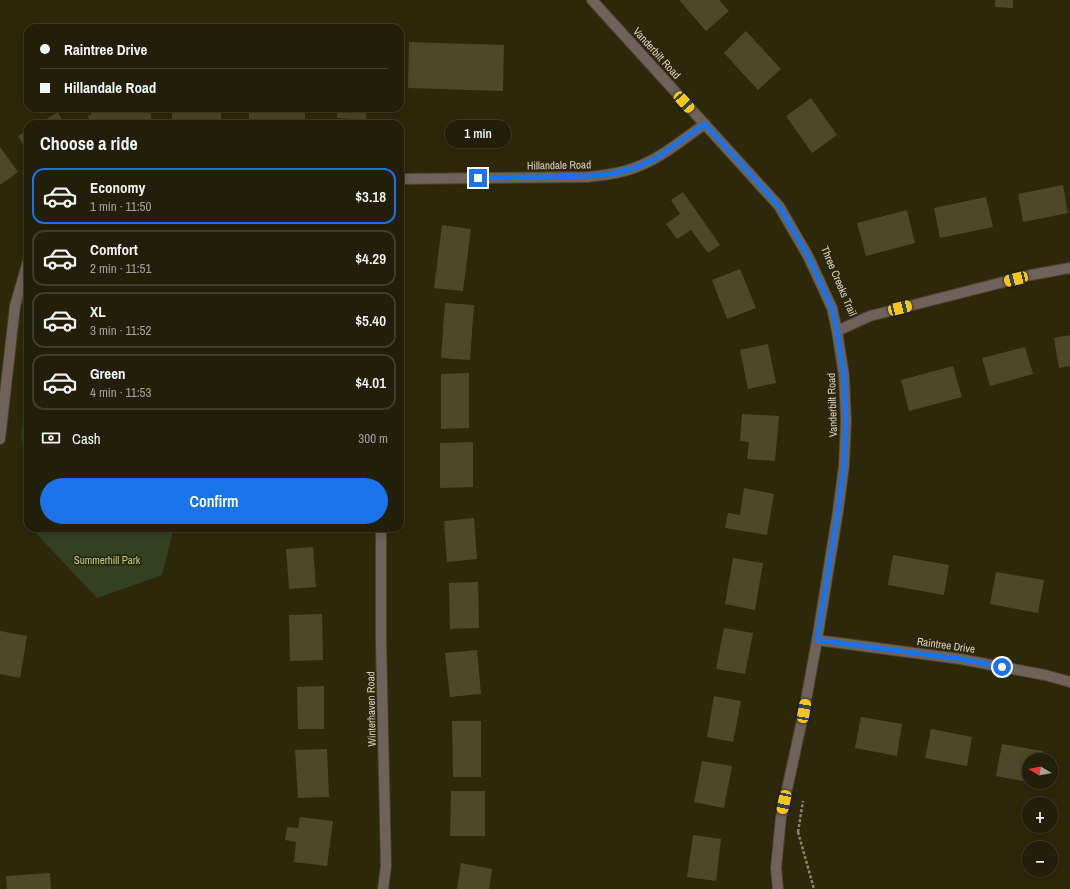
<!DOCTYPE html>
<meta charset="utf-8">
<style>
:root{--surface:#221e08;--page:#2a2712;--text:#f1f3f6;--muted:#a2a29c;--line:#3f3c29;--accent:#1a73e8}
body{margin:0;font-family:"Archivo Narrow",sans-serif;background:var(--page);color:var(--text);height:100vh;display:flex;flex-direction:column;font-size:15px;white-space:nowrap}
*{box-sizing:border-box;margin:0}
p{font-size:13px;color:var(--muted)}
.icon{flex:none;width:22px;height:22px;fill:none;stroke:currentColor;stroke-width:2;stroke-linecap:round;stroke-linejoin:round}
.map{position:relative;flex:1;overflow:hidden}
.side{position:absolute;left:24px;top:120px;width:380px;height:412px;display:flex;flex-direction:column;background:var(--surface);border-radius:12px;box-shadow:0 2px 10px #0003,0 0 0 1px var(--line)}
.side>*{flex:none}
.top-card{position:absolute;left:24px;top:24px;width:380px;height:88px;border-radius:12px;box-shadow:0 2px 10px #0003,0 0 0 1px var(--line);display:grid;align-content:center;height:88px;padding:0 16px;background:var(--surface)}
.needle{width:26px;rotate:280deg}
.buttons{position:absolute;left:1022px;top:753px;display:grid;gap:8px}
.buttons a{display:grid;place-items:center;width:36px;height:36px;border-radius:50%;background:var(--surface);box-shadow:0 2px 10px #0003,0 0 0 1px var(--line);font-size:20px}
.end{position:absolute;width:18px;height:18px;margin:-9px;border:5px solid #1a73e8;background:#fff;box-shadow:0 0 0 2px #fff}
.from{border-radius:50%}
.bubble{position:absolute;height:28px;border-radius:14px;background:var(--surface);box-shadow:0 2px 10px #0003,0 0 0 1px var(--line);font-size:13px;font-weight:600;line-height:28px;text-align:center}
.car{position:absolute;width:12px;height:24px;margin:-12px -6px;border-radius:5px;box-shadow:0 0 3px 1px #0007;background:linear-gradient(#f5c518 24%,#345 0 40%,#f5c518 0 76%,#345 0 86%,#f5c518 0)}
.top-card b{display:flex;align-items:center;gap:14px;height:38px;font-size:15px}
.top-card b+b{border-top:1px solid var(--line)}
.top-card i{width:10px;height:10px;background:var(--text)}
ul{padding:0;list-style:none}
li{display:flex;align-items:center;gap:12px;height:56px;margin:0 8px 6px;padding:0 8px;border:2px solid var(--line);border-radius:12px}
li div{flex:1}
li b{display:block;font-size:15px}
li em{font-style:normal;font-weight:600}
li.selected{border-color:var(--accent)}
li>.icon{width:36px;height:36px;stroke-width:1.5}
h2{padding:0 16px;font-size:18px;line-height:48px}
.pay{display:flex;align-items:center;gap:10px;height:44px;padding:0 16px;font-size:15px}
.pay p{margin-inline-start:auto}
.primary-button{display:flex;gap:8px;margin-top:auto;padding:8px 16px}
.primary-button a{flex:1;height:46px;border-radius:24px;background:var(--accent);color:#fff;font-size:16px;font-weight:600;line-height:46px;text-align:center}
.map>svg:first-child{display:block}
.green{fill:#344022}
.building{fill:#4e482a}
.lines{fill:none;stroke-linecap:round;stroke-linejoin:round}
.minor-casing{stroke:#494328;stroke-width:12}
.path{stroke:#88846d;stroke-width:2.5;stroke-dasharray:3 2;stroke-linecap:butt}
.minor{stroke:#6f625a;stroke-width:10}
.route{stroke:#1a73e8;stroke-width:5}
.labels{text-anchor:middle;stroke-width:3.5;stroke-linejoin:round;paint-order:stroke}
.street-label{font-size:11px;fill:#d6d3c2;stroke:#2e280b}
.park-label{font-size:11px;fill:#b2d187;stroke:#2e280b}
</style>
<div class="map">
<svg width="1070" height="889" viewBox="0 0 1070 889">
<rect width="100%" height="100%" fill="#2e280b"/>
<g class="green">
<polygon points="28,380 28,458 21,437"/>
<polygon points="31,528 174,528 162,575 97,598"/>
</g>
<g class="building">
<polygon points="679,0 719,0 729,11 706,31"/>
<polygon points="995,0 1013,0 1013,8 995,7"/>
<polygon points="746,31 781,69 758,90 724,53"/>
<polygon points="409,42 504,45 503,91 408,88"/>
<polygon points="811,98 837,135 812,153 786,116"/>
<polygon points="90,108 150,108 152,124 90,124 88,115 91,115"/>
<rect x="172" y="108" width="49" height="16"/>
<polygon points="249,108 305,108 305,121 249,120"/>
<polygon points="337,108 367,108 366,120 337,118"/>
<polygon points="58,112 64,124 38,124"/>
<polygon points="28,130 28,153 18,136"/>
<polygon points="0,147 18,172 0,185"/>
<polygon points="1063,185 1068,213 1023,222 1018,194"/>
<polygon points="683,192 720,245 708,253 691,230 677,239 666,224 680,214 671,200"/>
<polygon points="986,197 993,227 940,238 934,208"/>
<polygon points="907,210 915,243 866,256 857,223"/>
<polygon points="442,225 471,229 463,291 434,288"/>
<polygon points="740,269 756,308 727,319 712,280"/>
<polygon points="445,303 474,305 470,360 441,358"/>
<polygon points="1070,335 1070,366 1059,368 1054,338"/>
<polygon points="768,344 776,383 748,389 740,350"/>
<polygon points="1025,347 1033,374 990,386 982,358"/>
<polygon points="953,366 962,397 909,411 901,380"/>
<polygon points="469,373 469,428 441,429 441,374"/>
<polygon points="742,414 779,416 775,461 747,459 749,442 740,441"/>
<polygon points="473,442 473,487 440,488 440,443"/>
<polygon points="744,488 774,494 767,535 725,528 728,513 740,515"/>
<polygon points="474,518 477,559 447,562 444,521"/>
<polygon points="313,547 316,587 289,589 286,549"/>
<polygon points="893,555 949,565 944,595 888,585"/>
<polygon points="733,558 763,563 755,610 725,604"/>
<polygon points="996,572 1044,580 1038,613 990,604"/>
<polygon points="478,582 479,628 450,629 449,583"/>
<polygon points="322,614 323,660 290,661 289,615"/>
<polygon points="724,628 753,633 745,674 716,669"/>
<polygon points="0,631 27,636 20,678 0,674"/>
<polygon points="477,650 481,694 450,697 445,653"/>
<polygon points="324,686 324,729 298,729 297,687"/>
<polygon points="714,696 741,701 733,742 707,737"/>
<polygon points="861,717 902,724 897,756 855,748"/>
<polygon points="452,721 481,721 481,777 453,777"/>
<polygon points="931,729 972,737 967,766 925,758"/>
<polygon points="1002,744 1043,751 1041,760 1029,760 1029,782 996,776"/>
<polygon points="327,749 329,797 298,798 295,750"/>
<polygon points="702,761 732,766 724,808 694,802"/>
<polygon points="451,791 485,791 485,836 450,836"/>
<polygon points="300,817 333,821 327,866 294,862 296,842 285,840 287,827 298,828"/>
<polygon points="693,835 721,839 716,881 687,877"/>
<polygon points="461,863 492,869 489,889 457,889"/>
<polygon points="50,873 51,889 7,889 6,876"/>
</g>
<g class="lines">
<defs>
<g id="minor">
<polyline points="592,0 779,206 808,256 832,308 837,331 844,376 846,421 844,466 838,511 817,640 804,711 781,817 776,868 778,889"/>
<path d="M400,179L588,177C604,175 619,174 634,168C660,159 682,140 705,124"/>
<polyline points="837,331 870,316 1031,275 1070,268"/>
<polyline points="0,439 15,306 28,261"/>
<polyline points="381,528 381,642 386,866 383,889"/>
<polyline points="817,640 960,659 1045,675 1070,682"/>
</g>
</defs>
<use href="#minor" class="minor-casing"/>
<g class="path">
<polyline points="798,832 803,801"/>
<polyline points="798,832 814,889"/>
</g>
<use href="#minor" class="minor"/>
</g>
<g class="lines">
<polyline class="route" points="478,178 588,176 611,174 634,168 655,159 705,124 779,206 808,256 832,308 837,331 844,376 846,421 844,466 838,511 817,640 960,659 1002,667"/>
</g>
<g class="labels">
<g class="street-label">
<text transform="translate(657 53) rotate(48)" y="4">Vanderbilt Road</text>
<text transform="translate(559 165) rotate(-1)" y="4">Hillandale Road</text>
<text transform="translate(839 281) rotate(67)" y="4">Three Creeks Trail</text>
<text transform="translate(832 405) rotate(-92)" y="4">Vanderbilt Road</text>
<text transform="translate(946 645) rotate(8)" y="4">Raintree Drive</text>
<text transform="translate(371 709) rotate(-91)" y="4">Winterhaven Road</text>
</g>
<g class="park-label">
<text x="107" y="564">Summerhill Park</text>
</g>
</g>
</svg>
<div class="buttons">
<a><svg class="needle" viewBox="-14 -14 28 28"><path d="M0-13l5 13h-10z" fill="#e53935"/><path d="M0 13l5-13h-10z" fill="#a2a29c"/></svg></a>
<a>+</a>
<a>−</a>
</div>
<i class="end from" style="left:1002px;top:667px"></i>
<i class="end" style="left:478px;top:178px"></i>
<div class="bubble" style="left:445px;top:120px;width:66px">1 min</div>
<i class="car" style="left:684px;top:102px;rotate:138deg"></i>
<i class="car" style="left:1016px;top:279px;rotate:256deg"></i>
<i class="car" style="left:900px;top:308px;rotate:76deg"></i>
<i class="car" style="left:804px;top:711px;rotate:10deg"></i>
<i class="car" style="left:784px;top:802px;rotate:192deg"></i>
<div class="top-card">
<b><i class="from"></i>Raintree Drive</b>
<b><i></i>Hillandale Road</b>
</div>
<section class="side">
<h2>Choose a ride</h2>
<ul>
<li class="selected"><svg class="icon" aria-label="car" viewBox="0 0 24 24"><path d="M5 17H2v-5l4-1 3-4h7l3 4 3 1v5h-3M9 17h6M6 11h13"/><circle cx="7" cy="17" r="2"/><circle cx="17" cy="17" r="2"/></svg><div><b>Economy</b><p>1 min · 11:50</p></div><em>$3.18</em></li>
<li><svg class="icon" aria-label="car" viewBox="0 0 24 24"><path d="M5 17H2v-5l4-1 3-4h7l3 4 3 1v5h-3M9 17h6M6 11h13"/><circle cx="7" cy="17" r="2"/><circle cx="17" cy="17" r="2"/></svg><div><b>Comfort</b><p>2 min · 11:51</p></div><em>$4.29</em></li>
<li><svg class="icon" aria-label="car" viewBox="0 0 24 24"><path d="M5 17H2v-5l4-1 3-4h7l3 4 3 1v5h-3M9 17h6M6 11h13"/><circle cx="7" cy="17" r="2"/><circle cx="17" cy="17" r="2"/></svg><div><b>XL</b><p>3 min · 11:52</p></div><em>$5.40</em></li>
<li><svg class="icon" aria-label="car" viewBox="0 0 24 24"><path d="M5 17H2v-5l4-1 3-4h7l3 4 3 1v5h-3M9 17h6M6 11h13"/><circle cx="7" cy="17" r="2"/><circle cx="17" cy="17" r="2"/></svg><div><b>Green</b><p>4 min · 11:53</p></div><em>$4.01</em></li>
</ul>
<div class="pay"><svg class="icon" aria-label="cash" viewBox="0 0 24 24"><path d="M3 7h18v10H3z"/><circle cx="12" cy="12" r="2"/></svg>Cash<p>300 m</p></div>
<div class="primary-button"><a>Confirm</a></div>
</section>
</div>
